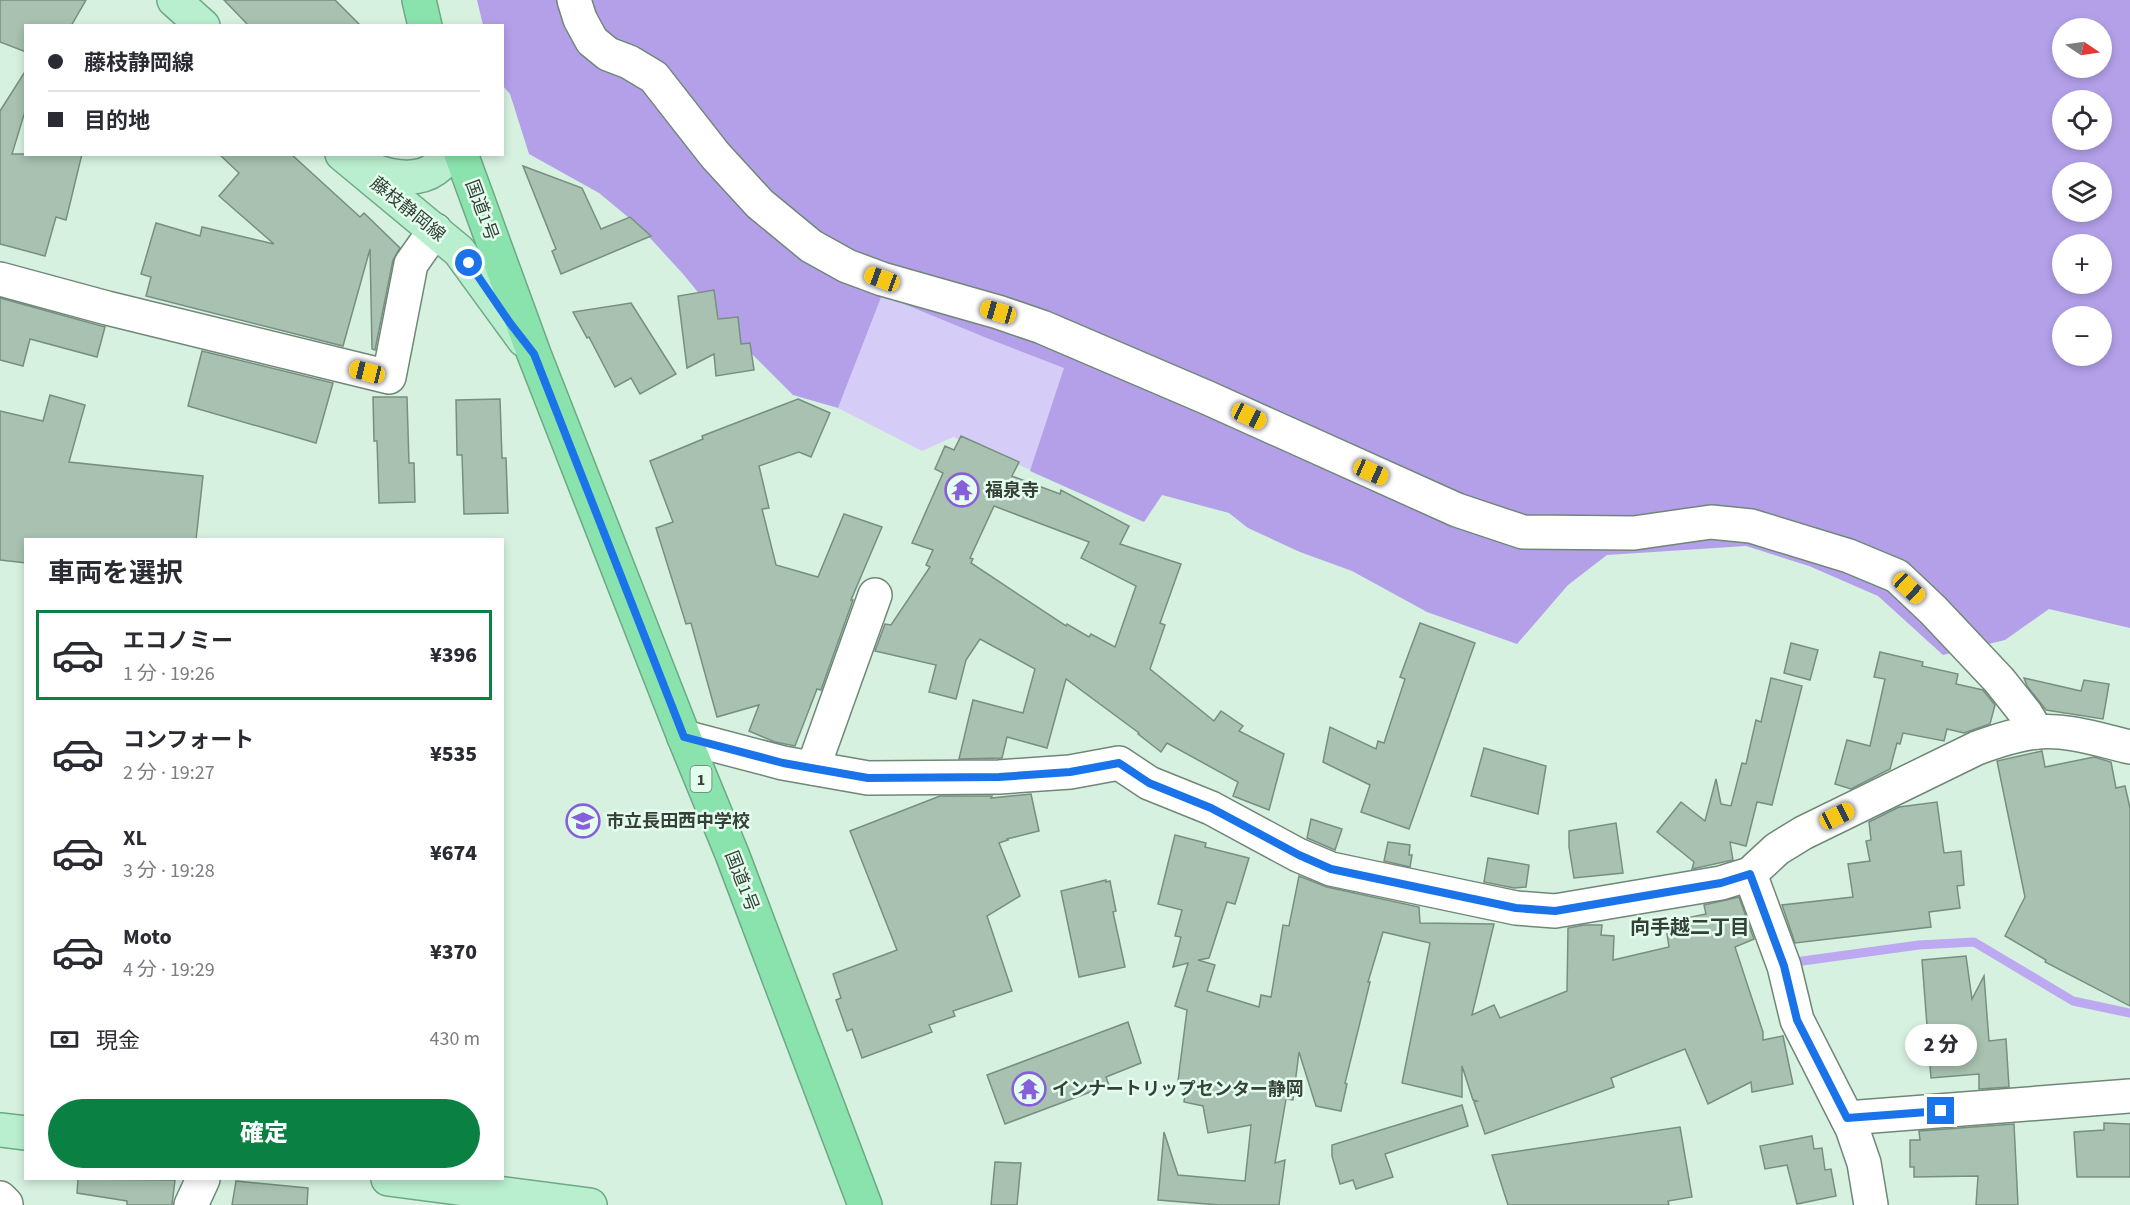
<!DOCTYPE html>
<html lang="ja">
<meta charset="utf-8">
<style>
:root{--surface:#fff;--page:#f7f7f7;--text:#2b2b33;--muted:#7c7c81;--line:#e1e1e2;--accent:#0b8043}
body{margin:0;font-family:"Source Sans 3","Noto Sans JP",sans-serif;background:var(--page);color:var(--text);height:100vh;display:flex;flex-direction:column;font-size:22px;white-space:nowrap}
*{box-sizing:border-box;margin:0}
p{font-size:20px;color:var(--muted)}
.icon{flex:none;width:33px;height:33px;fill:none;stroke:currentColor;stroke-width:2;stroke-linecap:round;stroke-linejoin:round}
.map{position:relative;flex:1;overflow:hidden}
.panel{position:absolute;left:24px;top:538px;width:480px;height:642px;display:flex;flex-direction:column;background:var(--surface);border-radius:0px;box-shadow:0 3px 9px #0003}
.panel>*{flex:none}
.hud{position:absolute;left:24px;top:24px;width:480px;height:132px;border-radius:0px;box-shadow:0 3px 9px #0003;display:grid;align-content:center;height:132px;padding:0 24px;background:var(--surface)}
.needle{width:39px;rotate:103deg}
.buttons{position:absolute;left:2052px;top:18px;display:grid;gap:12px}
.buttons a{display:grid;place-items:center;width:60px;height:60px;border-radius:50%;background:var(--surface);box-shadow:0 3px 9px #0003;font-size:30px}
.end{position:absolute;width:27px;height:27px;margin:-14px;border:8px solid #1a73e8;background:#fff;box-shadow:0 0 0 3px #fff}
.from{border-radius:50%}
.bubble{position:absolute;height:42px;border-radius:21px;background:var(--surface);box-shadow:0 3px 9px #0003;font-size:20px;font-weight:800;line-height:42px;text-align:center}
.car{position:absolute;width:18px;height:36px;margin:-18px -9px;border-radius:8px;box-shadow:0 0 4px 2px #0007;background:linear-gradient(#f5c518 24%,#345 0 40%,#f5c518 0 76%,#345 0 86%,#f5c518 0)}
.hud b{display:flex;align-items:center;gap:21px;height:57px;font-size:22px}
.hud b+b{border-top:2px solid var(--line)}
.hud i{width:15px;height:15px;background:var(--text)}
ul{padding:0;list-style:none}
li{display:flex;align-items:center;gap:18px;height:90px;margin:0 12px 9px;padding:0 12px;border:3px solid transparent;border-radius:0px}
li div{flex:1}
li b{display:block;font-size:22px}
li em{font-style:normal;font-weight:800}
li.active{border-color:var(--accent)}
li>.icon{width:54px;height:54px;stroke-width:1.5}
h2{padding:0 24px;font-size:27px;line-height:72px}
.pay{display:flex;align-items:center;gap:15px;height:66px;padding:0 24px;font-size:22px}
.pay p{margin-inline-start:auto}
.action{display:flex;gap:12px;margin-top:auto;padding:12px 24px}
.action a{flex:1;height:69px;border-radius:36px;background:var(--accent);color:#fff;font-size:24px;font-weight:800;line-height:69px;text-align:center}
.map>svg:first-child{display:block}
.green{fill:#d6ccf8}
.forest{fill:#b3a0e9;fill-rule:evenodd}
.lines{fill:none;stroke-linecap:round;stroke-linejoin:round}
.stream{stroke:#bca9f2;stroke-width:9}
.building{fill:#a8c1b0;stroke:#778f7f;stroke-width:1.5;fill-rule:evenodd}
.minor-casing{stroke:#708778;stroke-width:36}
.major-casing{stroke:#6da984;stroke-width:36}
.highway-casing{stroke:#6da984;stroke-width:36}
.minor{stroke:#fff;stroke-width:33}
.major{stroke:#b9eece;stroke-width:33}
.highway{stroke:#8ae2ad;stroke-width:33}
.route{stroke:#1a73e8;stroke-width:8}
.labels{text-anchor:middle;stroke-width:5;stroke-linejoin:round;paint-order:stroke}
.shield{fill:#e4feed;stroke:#6a796f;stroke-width:1.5}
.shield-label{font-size:16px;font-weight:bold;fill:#364039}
.street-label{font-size:18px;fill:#364039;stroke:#e4feed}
.poi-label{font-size:18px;font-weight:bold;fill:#364039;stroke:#e4feed;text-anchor:start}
.neighbourhood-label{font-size:20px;font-weight:bold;fill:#364039;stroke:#e4feed}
</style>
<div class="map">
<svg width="2130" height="1205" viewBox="0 0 2130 1205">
<rect width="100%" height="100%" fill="#d7f1e0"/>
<polygon class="green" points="882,295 989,339 1065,368 1031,470 953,437 922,451 838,408"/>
<path class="forest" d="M477,0H2130V628L2049,609L2005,640L1943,655L1878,596L1809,566L1746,546L1607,555L1568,585L1517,644L1427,612L1352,571L1300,552L1248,528L1229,513L1162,495L1144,522L1030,471L1064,368L989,339L882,295L838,408L793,395L733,335L683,274L640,227L599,193L529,154L510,94L503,86L502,26L483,25ZM2062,28H2102V68H2062ZM2062,100H2102V140H2062ZM2062,172H2102V212H2062ZM2062,244H2102V284H2062ZM2062,316H2102V356H2062Z"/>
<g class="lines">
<polyline class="stream" points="1795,962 1919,945 1974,942 2073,1001 2130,1013"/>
</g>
<g class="building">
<polygon points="0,0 86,0 71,26 26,26 26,52 0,42"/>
<polygon points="224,0 335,0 361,26 249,26"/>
<polygon points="26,70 26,108 12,154 82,154 66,220 56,217 45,256 0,244 0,111"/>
<polygon points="219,154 291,154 360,217 364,213 400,248 393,260 375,350 372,349 370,249 343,346 146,296 151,277 141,274 156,223 200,236 202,227 274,244 219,196 239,173"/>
<polygon points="523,166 582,188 601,229 630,217 651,236 561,274 552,251 556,249"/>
<polygon points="714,290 718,319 738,317 741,344 750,343 754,370 716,376 714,354 687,368 678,296"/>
<polygon points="0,298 105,327 97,357 30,339 23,366 0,360"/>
<polygon points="631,303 676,374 640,394 631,378 615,387 589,337 587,338 573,312"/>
<polygon points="202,351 333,383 316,443 188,406"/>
<polygon points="50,395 85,405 69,462 203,476 196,540 26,540 26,563 0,560 0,411 43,421"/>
<polygon points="373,397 407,397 409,463 414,463 415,502 379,503 377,441 374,441"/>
<polygon points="500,399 502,458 506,458 508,513 464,514 462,455 457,455 456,400"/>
<polygon points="798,399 830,413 811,457 799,452 759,466 769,508 762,509 776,565 818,577 844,514 882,527 851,600 853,600 821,690 817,689 795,746 775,742 749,731 759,705 717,717 691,623 686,624 656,528 673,522 650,461 703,439 702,436"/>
<path d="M961,436L1019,462L1012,476L1060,494L1061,490L1129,526L1120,544L1181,564L1160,623L1165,625L1150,669L1214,721L1221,711L1243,726L1239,731L1284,754L1269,810L1233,796L1238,782L1167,743L1161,752L1138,734L1139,733L1066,679L1047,748L1007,737L1002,758L959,759L973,700L1023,713L1035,669L980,639L966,660L956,699L929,692L936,665L875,651L885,624L891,625L930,567L926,565L933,550L912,543L943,473L935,469L945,446L954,450ZM994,506L1089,542L1081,558L1136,586L1115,647L1091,634L1089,637L1067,624L1066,626L971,563L973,559L970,558Z"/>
<polygon points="1420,623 1475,643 1409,829 1361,812 1370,785 1323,762 1330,727 1376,749 1378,741 1384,743 1405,679 1400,677"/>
<polygon points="1791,643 1818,650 1810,680 1784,673"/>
<polygon points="1880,652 1923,662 1922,666 1958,674 1956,684 1983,690 1995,705 1990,724 1964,733 1947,729 1944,741 1903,733 1900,744 1897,743 1890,769 1851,789 1835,784 1847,740 1870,746 1885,679 1874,677"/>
<polygon points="1771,678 1802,686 1772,805 1757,802 1746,846 1730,842 1733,860 1692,869 1694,862 1657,832 1681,802 1705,821 1716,779 1721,804 1731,806 1742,763 1746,764 1756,720 1761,722"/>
<polygon points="2024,678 2081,691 2084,680 2109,684 2103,719 2046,710 2027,686"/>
<polygon points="1484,748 1546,766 1538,814 1471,796"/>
<polygon points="2042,751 2045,767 2094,757 2111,762 2116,788 2125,786 2130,808 2130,1006 2045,962 2046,960 2005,936 2025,897 1997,761"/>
<polygon points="1031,794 1039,831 1007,839 1008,840 999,843 1020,896 987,916 1012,991 953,1011 955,1016 929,1025 932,1032 862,1058 852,1029 847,1031 836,1000 841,998 833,974 897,950 850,831 940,796 992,796 991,798"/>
<polygon points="1937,802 1944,853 1961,851 1964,885 1957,886 1960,908 1929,912 1931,927 1795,943 1782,905 1853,897 1848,864 1870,861 1866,841 1871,840 1869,822 1899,807"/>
<polygon points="1311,819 1342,829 1335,850 1307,838"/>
<polygon points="1616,823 1623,873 1574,878 1569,847 1569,831"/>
<polygon points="1175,835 1206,843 1205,847 1249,858 1235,904 1227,902 1209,958 1198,960 1215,965 1207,991 1259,1007 1261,995 1271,997 1283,925 1289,926 1299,876 1327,887 1419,907 1420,923 1494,924 1472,1015 1494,1005 1500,1018 1567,991 1568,928 1584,925 1602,925 1601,935 1614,936 1613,960 1669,947 1667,934 1674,933 1672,921 1706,914 1704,905 1739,897 1754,939 1735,947 1763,1032 1763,1040 1783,1036 1793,1084 1752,1092 1751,1082 1708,1104 1685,1049 1611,1078 1614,1087 1485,1134 1474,1102 1477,1101 1473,1100 1462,1066 1462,1097 1402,1083 1430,943 1383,932 1368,982 1370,982 1345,1083 1347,1084 1341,1111 1316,1106 1299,1052 1293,1100 1286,1099 1275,1163 1285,1160 1279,1205 1219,1205 1158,1200 1164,1132 1178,1175 1245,1181 1251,1125 1208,1133 1203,1106 1184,1102 1186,1082 1178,1081 1187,1010 1175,1006 1188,963 1173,967 1181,937 1175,936 1182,910 1158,904"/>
<polygon points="1388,842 1410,845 1409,855 1412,855 1410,867 1384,861"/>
<polygon points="1488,858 1529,865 1526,887 1514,888 1484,882"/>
<polygon points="1106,880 1106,882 1110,881 1116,911 1113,912 1125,967 1079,977 1061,891"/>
<polygon points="1966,956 1972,999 1984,976 1989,1041 2006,1039 2009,1087 1979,1089 1979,1074 1931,1078 1922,960"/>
<polygon points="1128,1022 1141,1063 1106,1077 1109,1085 1005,1124 987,1075"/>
<polygon points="1462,1105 1468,1126 1385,1154 1393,1177 1356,1189 1353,1180 1340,1184 1332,1156 1332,1145"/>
<polygon points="2104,1123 2130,1124 2130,1177 2077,1177 2074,1132 2104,1130"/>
<polygon points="2014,1124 2018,1205 1976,1205 1978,1176 1914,1177 1914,1167 1910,1167 1910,1140 1920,1140 1919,1131"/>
<polygon points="1680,1127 1692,1197 1668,1201 1669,1205 1508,1205 1492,1155"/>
<polygon points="1812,1136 1814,1149 1822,1148 1825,1170 1831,1169 1836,1196 1797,1204 1787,1165 1765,1169 1760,1146"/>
<polygon points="995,1162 1021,1163 1017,1205 991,1205"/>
<polygon points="78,1179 175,1180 172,1205 127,1205 127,1201 77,1193"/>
<polygon points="236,1181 308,1188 307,1205 232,1205"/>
</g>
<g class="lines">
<defs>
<g id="minor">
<polyline points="574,0 580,19 592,41 608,54 629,62 654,77 715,155 760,204 811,246 847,266 882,279 998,312 1042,327 1208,398 1457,510 1523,532 1634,533 1711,522 1751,526 1849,556 1897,576 1933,610 1999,680 2026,714 2037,732"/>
<polyline points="0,279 107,308 389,377 411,264 435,230"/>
<path d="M684,737L783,763L868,778L999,777L1070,772L1119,763L1149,783L1211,808L1298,855L1331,869L1516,908L1555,911L1721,883L1750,874L1777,849L1803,833L1977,748C1996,741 2017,734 2037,732C2068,729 2100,740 2130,747"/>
<polyline points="813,768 875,595"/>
<polyline points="1750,874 1784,966 1797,1020 1852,1128 1864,1163 1871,1205"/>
<polyline points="1847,1118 2130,1096"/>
<polyline points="0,1198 6,1204"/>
<polyline points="191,1205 203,1179"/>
</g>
<g id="major">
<polyline points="174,0 203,26"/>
<polyline points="342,154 459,251 524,340"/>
<path d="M362,165C383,176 414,184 435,169C441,164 445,162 447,154"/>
<polyline points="0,1130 26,1133"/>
<polyline points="388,1179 590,1205"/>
</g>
<g id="highway">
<polyline points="419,0 425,26"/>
<polyline points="461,154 534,354 684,737 732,854 865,1205"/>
</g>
</defs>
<use href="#minor" class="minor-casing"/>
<use href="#major" class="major-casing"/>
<use href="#highway" class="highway-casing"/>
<use href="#minor" class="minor"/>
<use href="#major" class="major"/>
<use href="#highway" class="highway"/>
</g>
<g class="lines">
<polyline class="route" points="469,263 510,323 534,354 684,737 783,763 868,778 999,777 1070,772 1119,763 1149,783 1211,808 1299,855 1331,869 1516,908 1555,911 1721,883 1750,874 1784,966 1797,1020 1847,1118 1941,1111"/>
</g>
<defs>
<symbol id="temple-ring" viewBox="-11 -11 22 22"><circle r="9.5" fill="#e4feed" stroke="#885fda" stroke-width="1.5"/><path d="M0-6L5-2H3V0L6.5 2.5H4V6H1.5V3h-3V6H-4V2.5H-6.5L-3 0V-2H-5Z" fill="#885fda"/></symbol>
<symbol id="school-ring" viewBox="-11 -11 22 22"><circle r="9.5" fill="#e4feed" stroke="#885fda" stroke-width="1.5"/><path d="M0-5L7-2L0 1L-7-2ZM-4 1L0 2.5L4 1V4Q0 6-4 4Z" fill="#885fda"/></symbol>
</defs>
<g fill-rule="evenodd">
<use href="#temple-ring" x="943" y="471" width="38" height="38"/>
<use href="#school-ring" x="564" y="802" width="38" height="38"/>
<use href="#temple-ring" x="1010" y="1070" width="38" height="38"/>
</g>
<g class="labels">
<rect class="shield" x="690.5" y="766" width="21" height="26" rx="4.5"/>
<g class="shield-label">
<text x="701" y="785">1</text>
</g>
<g class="street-label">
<text transform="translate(408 209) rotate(39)" y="6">藤枝静岡線</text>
<text transform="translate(482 210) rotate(70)" y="6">国道1号</text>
<text transform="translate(742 881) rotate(69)" y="6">国道1号</text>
</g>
<g class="poi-label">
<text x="985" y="496">福泉寺</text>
<text x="606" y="827">市立長田西中学校</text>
<text x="1052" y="1095">インナートリップセンター静岡</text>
</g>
<g class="neighbourhood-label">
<text x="1690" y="934">向手越二丁目</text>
</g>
</g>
</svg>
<div class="buttons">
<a><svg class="needle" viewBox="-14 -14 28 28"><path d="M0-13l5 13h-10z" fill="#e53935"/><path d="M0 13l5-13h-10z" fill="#7c7c81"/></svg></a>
<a><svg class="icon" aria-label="locate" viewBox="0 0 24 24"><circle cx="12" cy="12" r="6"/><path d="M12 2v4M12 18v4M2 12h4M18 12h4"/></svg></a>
<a><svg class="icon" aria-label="layers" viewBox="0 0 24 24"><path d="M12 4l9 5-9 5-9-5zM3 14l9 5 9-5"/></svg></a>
<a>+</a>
<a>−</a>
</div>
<i class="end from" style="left:469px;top:263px"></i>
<i class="end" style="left:1941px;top:1111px"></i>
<div class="bubble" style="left:1905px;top:1024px;width:72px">2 分</div>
<i class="car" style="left:882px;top:279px;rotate:290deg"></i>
<i class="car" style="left:998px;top:312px;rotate:286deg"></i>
<i class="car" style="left:367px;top:372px;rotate:284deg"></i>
<i class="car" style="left:1249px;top:416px;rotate:115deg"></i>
<i class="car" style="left:1371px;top:472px;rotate:114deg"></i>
<i class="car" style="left:1909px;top:588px;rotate:133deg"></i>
<i class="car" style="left:1837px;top:816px;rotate:64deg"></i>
<div class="hud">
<b><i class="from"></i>藤枝静岡線</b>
<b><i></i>目的地</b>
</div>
<section class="panel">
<h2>車両を選択</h2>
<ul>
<li class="active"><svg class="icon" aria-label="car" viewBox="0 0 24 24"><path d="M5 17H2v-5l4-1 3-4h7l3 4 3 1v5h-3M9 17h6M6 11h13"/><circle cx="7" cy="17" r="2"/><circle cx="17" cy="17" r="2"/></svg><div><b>エコノミー</b><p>1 分 · 19:26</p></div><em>¥396</em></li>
<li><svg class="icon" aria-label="car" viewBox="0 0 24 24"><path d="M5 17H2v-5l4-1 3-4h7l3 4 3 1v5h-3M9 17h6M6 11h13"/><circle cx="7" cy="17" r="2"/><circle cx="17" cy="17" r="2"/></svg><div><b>コンフォート</b><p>2 分 · 19:27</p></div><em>¥535</em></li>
<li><svg class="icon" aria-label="car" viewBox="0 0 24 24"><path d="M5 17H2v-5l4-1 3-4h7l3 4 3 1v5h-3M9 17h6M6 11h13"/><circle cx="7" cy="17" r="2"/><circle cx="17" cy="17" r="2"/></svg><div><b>XL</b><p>3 分 · 19:28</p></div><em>¥674</em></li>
<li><svg class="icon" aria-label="car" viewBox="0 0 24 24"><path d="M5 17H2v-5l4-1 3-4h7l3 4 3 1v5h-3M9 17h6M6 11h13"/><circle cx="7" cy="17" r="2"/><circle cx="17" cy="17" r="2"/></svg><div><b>Moto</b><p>4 分 · 19:29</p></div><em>¥370</em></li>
</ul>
<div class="pay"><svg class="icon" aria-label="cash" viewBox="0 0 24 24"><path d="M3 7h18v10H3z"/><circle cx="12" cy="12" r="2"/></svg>現金<p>430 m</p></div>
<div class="action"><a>確定</a></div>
</section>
</div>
